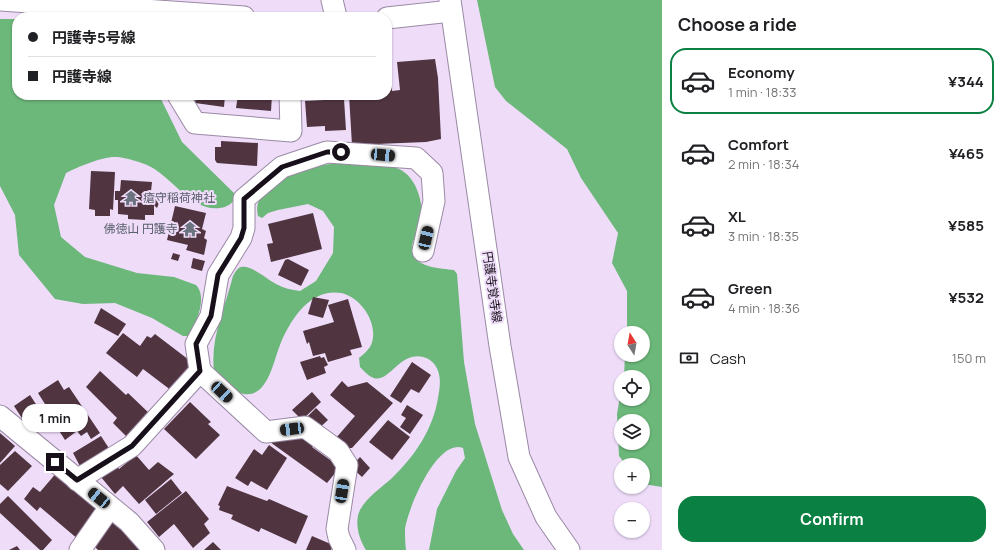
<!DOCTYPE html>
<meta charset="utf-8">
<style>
:root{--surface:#fff;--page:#f6f6f6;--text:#202124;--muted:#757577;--line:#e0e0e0;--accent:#0b8043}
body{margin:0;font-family:Manrope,"Noto Sans JP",sans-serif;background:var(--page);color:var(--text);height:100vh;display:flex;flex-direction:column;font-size:15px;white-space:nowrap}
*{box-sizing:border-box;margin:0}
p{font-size:13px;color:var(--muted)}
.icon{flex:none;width:22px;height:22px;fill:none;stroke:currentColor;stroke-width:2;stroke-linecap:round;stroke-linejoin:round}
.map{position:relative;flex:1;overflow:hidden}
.details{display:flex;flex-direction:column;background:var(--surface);width:340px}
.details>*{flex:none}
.hud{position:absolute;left:12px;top:12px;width:380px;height:88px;border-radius:16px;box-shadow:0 1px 3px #0004;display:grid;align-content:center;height:88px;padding:0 16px;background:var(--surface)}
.needle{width:26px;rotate:349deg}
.buttons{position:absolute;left:614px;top:326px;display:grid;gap:8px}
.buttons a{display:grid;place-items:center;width:36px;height:36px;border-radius:50%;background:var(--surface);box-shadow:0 1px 3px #0004;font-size:20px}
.end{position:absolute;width:18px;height:18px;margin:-9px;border:5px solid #17101a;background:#fff;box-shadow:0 0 0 2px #fff}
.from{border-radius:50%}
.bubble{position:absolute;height:28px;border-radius:14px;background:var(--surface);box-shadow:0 1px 3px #0004;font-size:13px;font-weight:700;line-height:28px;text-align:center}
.car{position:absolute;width:12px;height:24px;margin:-12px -6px;border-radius:5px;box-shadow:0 0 3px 1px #0007;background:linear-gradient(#222 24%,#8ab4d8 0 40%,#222 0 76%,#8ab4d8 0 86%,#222 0)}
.hud b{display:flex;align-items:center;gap:14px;height:38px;font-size:15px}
.hud b+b{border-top:1px solid var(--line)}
.hud i{width:10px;height:10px;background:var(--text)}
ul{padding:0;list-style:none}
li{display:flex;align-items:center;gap:12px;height:66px;margin:0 8px 6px;padding:0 8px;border:2px solid transparent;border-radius:16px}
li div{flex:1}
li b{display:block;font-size:15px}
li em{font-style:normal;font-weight:700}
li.on{border-color:var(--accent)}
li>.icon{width:36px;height:36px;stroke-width:1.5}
h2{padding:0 16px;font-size:18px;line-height:48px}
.pay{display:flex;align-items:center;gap:10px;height:44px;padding:0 16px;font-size:15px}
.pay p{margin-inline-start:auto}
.button{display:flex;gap:8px;margin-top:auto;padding:8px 16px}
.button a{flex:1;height:46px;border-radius:16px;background:var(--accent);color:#fff;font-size:16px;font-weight:700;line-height:46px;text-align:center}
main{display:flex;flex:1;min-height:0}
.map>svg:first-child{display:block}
.forest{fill:#6cb77a;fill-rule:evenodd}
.building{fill:#503541}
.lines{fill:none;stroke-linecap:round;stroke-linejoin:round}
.minor-casing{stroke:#9a8aa4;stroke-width:23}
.minor{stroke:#fff;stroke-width:21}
.route{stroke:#17101a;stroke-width:5}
.labels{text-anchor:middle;stroke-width:4;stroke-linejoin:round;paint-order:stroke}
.worship-label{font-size:12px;fill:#5b616d;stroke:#eedcf9;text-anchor:start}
.street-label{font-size:12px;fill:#17101a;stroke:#eedcf9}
</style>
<main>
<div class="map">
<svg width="662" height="550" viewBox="0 0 662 550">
<rect width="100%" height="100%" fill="#eedcf9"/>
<g class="forest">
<path d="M477,0H662V487L643,484V465H626L619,456L617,414L621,391V399H643V377H624L625,355H643V333H627V291L612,263L618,233L581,178L567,149L506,101L495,87ZM621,421H643V443H621Z"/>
<path d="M0,19H17V95H159L182,142L237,196C233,203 228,207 220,208C193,212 173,179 151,167C145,163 123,157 116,157C104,156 77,167 66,173L54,205L61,237L85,257L137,273L174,277L196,285C208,297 196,325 188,336H183L152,318L115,303L83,304L55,299L19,255L15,215L0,186Z"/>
<path d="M344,162C361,164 384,162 399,169C419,178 425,210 421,229C420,234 414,238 413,242C406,267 437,268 454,270L457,274L464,362L475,424L502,510L513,534L524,550H429L437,509L456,471L465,458L463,448C437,438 408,508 405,529C405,535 405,543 406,550H366C359,540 354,522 360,510C367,497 382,487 392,478C415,456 433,429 438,398C440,387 442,375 435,365C425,353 410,354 398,365C382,379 377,386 360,367L359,358C363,355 367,351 370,347C381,327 362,297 341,293C310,288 290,320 280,345C273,362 267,402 240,393C233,391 220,376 214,371C210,338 225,308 233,276C235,273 237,268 241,267C252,265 266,279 276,284C284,288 291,290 300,291L316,281L333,253L334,227L323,211L308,204L278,210L268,213L262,218L258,216C249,180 320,164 344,162Z"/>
</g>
<g class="building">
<polygon points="435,59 438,78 441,139 426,142 352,145 349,95 387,95 387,87 391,86 392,91 400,90 397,62"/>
<polygon points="196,95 225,95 224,107 195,103"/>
<polygon points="238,95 272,95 271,111 236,108"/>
<rect x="338" y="95" width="7" height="3"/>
<polygon points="344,99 346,130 325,131 325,126 307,127 305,101"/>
<polygon points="221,141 258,143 257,166 217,163 215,160 215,147 221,147"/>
<polygon points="91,171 115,172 113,210 110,209 110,216 95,216 95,210 89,209"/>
<polygon points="121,180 152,182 151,191 161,198 157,208 154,205 154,215 145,215 145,220 128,219 128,215 118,214 118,200 115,200 115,191 120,191"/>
<polygon points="175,206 206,213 202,229 206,231 204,238 207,240 204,255 186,250 188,245 167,240"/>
<polygon points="313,213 322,249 271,262 267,244 273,243 268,224"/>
<polygon points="173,253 180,255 178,261 171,259"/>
<polygon points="193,258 205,261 202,271 191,268"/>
<polygon points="288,259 309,270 301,286 278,275 285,260"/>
<polygon points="313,297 329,300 323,318 308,314"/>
<polygon points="348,299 362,347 350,350 352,355 328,362 325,353 313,356 309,342 307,344 303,331 334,322 328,305"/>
<polygon points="101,308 126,324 118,336 94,323"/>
<polygon points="123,333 140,346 147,336 151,338 155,334 193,363 172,391 143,369 137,377 106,353"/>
<polygon points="320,356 321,358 324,357 328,365 324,367 326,373 307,380 300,362"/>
<polygon points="412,362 431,375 419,393 411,389 401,403 390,396"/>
<polygon points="100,371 126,395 128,393 151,415 128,438 113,423 117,418 86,387"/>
<polygon points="58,380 64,390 69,387 100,433 91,439 87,432 81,436 77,431 65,440 58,429 56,431 49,423 55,420 38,393"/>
<polygon points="342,381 348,387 367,382 393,403 352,448 349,448 336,438 355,416 330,395"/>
<polygon points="312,392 321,402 302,420 292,410"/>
<polygon points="30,395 43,415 27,426 14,406"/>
<polygon points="190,402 211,422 208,424 220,435 196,459 164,429"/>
<polygon points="407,405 423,415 410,434 400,427 406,418 401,415"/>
<polygon points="316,408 328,420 316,431 304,420"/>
<polygon points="388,420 410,437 392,460 369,442"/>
<polygon points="0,433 15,446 0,463"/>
<polygon points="302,433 315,443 312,447 340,467 327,483 270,442 279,435"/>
<polygon points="101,436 112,453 81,468 73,453"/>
<polygon points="269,445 287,458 267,490 251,481 248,486 235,478 254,449 262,455"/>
<polygon points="15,451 32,466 8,491 0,484 0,465"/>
<polygon points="136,455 149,470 158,462 174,474 139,504 123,486 115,494 101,477 115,463 119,469"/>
<polygon points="360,457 370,468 362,477 351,467"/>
<polygon points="58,471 101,509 79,540 40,507 37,511 24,499 33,487 40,492"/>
<polygon points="171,479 182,493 156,514 145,500"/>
<polygon points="227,486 267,501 269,499 308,516 296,544 261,528 259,532 231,519 233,515 219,510 220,506 218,505"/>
<polygon points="186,491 209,519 204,524 210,533 193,548 174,524 159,537 147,522"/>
<polygon points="8,496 52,540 43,550 40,550 0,513 0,504"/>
<polygon points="111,517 144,550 98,550 92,544"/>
<polygon points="312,536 333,545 331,550 306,550"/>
<polygon points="213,542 221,550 204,550"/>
<polygon points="17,546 20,550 9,550"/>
</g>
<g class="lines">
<defs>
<g id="minor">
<polyline points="0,0 244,17"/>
<polyline points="332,0 336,17"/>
<polyline points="450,0 500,346 519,457 546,517 569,550"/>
<polyline points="387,18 451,11"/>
<polyline points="178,95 195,123 291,131 290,95"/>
<polyline points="200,371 266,432 305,427 338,451 347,465 337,529 339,538 345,550"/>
<polyline points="0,416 129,522 154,550"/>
<polyline points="77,480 132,446 200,371 196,344 211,316 218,275 241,238 244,228 244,199 282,167 327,152 416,158 432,173 434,201 423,251"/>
<polyline points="80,550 110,507"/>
</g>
</defs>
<use href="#minor" class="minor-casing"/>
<use href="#minor" class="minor"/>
</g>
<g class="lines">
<polyline class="route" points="55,462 77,480 132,446 200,371 196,344 211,316 218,275 241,238 244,228 244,199 282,167 327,152 341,152"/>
</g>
<defs>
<symbol id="temple-bare" viewBox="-9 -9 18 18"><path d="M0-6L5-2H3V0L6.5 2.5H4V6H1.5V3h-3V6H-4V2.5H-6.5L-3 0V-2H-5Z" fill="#6b7280" stroke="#eedcf9" stroke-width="2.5" paint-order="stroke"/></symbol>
</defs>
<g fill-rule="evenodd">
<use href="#temple-bare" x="120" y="187" width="22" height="22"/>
<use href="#temple-bare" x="179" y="218" width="22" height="22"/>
</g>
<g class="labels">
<g class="worship-label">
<text x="143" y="202">瘡守稲荷神社</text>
<text x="178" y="233" text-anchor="end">佛徳山 円護寺</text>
</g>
<g class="street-label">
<text transform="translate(492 287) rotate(82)" y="4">円護寺覚寺線</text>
</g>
</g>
</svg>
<div class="buttons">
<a><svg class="needle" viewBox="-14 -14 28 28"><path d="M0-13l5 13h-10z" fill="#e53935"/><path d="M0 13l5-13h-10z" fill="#757577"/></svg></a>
<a><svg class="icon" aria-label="locate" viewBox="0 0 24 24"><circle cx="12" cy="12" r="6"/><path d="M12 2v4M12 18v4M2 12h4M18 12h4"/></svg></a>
<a><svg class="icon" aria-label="layers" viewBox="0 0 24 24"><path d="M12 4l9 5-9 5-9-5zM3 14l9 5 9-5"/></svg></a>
<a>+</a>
<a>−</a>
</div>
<i class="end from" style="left:341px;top:152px"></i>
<i class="end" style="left:55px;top:462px"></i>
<div class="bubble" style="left:22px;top:404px;width:66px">1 min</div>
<i class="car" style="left:383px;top:155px;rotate:95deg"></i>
<i class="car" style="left:426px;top:238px;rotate:13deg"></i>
<i class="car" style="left:222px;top:392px;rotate:133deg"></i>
<i class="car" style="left:292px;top:429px;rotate:263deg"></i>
<i class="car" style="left:342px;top:491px;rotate:9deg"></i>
<i class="car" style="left:99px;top:498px;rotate:309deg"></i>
<div class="hud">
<b><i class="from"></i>円護寺5号線</b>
<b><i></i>円護寺線</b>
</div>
</div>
<section class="details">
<h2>Choose a ride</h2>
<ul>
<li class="on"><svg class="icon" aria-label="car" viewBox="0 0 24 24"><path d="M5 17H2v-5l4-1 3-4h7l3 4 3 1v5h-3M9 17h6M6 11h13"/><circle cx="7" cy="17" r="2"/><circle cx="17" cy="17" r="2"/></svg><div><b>Economy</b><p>1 min · 18:33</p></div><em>¥344</em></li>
<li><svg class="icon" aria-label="car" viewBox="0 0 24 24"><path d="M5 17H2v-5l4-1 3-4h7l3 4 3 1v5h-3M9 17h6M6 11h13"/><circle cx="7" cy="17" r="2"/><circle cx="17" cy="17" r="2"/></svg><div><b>Comfort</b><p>2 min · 18:34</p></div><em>¥465</em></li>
<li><svg class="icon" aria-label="car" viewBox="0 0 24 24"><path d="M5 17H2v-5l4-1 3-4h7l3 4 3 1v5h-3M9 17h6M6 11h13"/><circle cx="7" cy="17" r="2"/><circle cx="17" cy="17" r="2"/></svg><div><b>XL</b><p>3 min · 18:35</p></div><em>¥585</em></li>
<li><svg class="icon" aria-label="car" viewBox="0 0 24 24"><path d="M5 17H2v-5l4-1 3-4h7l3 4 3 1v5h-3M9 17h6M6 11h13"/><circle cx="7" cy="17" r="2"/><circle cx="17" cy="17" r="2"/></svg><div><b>Green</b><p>4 min · 18:36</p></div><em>¥532</em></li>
</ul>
<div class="pay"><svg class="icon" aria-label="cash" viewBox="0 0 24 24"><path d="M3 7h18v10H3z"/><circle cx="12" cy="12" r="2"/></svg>Cash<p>150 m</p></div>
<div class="button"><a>Confirm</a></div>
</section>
</main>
